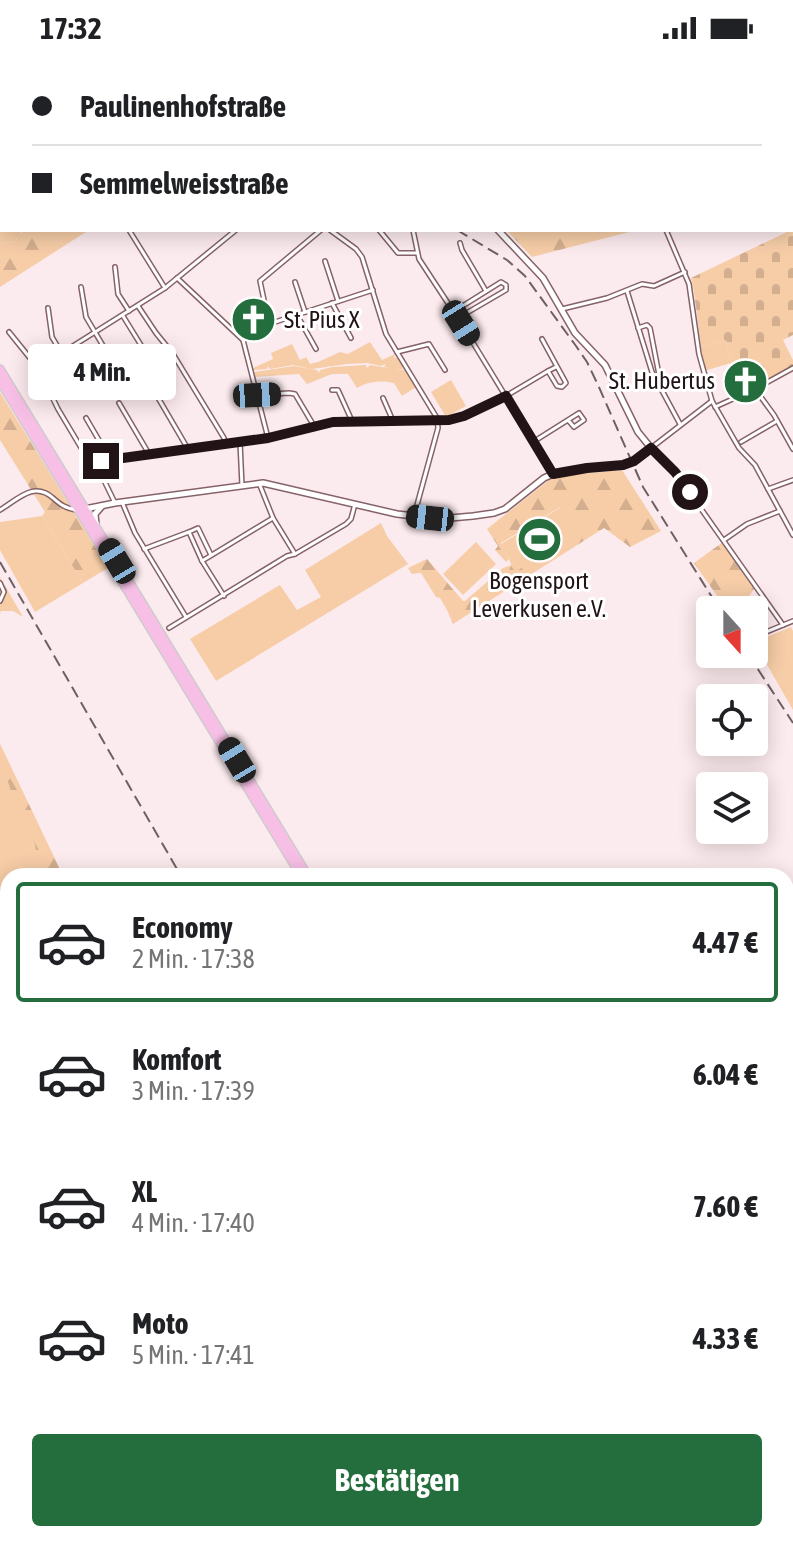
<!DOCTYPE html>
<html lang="de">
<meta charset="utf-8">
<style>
:root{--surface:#fff;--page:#f6f6f6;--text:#202124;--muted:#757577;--line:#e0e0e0;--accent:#236e3c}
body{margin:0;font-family:"Asap Condensed",sans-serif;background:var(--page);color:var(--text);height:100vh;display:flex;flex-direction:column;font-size:30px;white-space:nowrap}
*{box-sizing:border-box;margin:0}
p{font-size:26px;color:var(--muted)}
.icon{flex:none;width:44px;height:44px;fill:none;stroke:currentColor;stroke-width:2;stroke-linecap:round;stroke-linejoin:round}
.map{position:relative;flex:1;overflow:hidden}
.drawer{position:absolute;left:0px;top:812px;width:794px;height:674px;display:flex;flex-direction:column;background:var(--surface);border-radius:24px 24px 0 0;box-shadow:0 4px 20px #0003}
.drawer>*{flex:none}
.hud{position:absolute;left:0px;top:0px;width:794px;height:176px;box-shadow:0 4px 20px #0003;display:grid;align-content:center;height:176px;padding:0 32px;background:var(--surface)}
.needle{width:52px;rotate:159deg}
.controls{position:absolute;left:696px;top:540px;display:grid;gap:16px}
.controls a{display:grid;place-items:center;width:72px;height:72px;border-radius:8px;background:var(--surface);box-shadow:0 4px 20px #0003;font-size:40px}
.end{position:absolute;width:36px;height:36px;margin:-18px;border:10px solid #211316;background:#fff;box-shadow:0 0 0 4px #fff}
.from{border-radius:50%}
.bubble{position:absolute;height:56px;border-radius:8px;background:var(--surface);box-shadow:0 4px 20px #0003;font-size:26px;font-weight:700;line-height:56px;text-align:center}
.car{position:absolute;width:24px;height:48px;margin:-24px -12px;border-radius:10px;box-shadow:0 0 6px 2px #0007;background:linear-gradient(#222 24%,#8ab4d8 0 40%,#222 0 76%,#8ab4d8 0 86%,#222 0)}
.hud b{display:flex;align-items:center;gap:28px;height:76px;font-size:30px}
.hud b+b{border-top:2px solid var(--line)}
.hud i{width:20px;height:20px;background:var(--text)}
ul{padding:14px 0 0;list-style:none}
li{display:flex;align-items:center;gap:24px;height:120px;margin:0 16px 12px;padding:0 16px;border:4px solid transparent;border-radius:8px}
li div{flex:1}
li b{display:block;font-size:30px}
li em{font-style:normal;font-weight:700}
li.active{border-color:var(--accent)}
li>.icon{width:72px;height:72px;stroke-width:1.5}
.action{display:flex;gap:16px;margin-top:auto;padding:16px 32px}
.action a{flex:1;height:92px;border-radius:8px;background:var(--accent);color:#fff;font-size:32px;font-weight:700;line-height:92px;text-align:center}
.status{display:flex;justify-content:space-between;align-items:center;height:56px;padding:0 40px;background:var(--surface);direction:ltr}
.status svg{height:22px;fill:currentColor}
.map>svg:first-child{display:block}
.green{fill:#f6cda7}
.forest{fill:url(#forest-firs)}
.cemetery{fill:url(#cemetery-stones)}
.park{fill:url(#park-dots)}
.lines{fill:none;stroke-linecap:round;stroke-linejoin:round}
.stream{stroke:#d9b6f4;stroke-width:2}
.runway{stroke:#b5a5a8;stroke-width:22}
.minor-casing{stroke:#856268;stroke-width:6}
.tertiary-casing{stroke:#856268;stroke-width:8}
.primary-casing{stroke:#cecbcc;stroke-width:10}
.minor{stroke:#fff;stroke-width:3}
.tertiary{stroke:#fff;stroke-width:5}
.primary{stroke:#f7bfe6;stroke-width:7}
.rail{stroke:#6e5f62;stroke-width:2;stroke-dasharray:12 6;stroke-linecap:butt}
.route{stroke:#211316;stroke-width:10}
.labels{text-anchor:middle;stroke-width:6;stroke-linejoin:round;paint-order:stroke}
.poi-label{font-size:24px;fill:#211316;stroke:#fff;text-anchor:start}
</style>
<div class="status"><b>17:32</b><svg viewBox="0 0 49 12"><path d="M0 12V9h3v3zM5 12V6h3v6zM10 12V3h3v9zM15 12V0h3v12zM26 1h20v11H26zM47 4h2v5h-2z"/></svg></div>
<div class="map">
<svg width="793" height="1485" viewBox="0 0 793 1485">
<defs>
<pattern id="forest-firs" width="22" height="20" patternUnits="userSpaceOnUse" patternTransform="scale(2)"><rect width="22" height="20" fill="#f6cda7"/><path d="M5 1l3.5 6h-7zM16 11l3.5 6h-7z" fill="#d3af8f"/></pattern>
<pattern id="cemetery-stones" width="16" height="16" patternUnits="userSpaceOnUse" patternTransform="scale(2)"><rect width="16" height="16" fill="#f6cda7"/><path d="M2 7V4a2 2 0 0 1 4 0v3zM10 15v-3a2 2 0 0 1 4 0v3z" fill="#d3af8f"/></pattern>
<pattern id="park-dots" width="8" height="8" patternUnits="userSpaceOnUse" patternTransform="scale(2)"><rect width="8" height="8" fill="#f6cda7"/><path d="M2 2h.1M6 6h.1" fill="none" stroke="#d3af8f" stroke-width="1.8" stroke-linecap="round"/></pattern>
</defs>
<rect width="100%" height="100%" fill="#fcebee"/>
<g class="green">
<polygon points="2,156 2,174 30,174 21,176 15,186 0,188 0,158"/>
<polygon points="726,284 731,307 704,315 701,290"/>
<path d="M370,286L382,304L395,298L394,302L397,301L404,313H396L405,314L416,331L402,340L394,327C382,324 368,325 357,332L348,318H332L307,328L299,318L255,321L254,316L294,310L317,314L319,317L320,314L332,311L366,309L367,312L370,309L394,313L384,311L386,308L381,310L367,307L347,308L312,313L293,309L270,313L268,310L267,313L253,314V312L273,303L271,297L292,288L300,304L306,301L310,308L318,306L340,296L348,298Z"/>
<polygon points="451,324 466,350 446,361 431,336"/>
<polygon points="561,451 577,479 514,517 509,503 501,488"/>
<polygon points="42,460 83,527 35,556 0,494 0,466"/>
<polygon points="381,467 387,480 408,508 216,625 190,583 280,529 297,554 321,541 305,514"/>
<polygon points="476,486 496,508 463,539 443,518"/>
<polygon points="791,571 793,575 793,654 754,586"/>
<polygon points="0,688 63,820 8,820 8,1229 0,1223"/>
<polygon points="8,1416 8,1478 76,1478 78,1485 4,1485 0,1481 0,1419"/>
<polygon points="326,1478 360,1478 363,1485 318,1485"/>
<polygon points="373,1478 477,1478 481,1485 376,1485"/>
</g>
<g class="forest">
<polygon points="30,174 89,174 0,231 0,188 15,186 18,181 17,178"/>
<polygon points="506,174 633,174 633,175 532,201"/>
<polygon points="0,336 108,512 83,527 42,460 45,456 0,384"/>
<polygon points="622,414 661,475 630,491 604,472 453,568 447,554 440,542 436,541 421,517 412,518 408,512 427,503 463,545 465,545 503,512 511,509 515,516 576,478 560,451 501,487 509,503 506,506 495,494 498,490 487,473 549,424 558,420"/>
<polygon points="723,486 754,533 740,554 727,554 694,507"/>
<polygon points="0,521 23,561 13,555 1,555 0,557"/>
<path d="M0,688L63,820H46C35,807 38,790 31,778C29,774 25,771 23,768C16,756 14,744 10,732C5,716 0,704 0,688Z"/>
<polygon points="2,860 8,862 8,885 0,890 8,907 8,1046 0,1055 0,862"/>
<polygon points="8,1216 8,1254 0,1247 0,1223"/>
</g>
<path class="cemetery" d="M793,173V279L783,284L793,304V310L756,329C757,321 753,317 747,312L739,315L731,307L726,284L701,290L694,236L691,222Z"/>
<polygon class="park" points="786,868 793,872 793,1064 786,1066"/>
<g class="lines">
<polyline class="stream" points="0,1481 4,1485"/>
<g class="runway">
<polyline points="0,1290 8,1296"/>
<polyline points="229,1478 237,1485"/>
</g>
<defs>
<g id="minor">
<polyline points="102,0 105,2"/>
<polyline points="7,2 7,0"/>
<polyline points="48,2 49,0"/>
<polyline points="0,13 2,10"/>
<polyline points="0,63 2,63"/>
<polyline points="0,70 2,70"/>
<polyline points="129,174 165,232"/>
<polyline points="330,174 356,193 362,201 386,278 437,362 438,372 414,460"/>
<polyline points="379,174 398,197 417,197"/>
<polyline points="413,174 419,203 461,267 553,418"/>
<polyline points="666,174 689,228 699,298 712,345 739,392 755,409 793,479"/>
<polyline points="460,187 462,194 486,235"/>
<polyline points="325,205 338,245"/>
<polyline points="115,211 118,238 129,255"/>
<polyline points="177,222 243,284 268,382"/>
<polyline points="295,226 305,256"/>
<polyline points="81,231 86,261 115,310"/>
<polyline points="627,235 652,316 680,368"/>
<polyline points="332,247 351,282"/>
<polyline points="138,250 156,277 173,298 224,382 225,388"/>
<polyline points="48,252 52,281 62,298"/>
<polyline points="562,253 607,242 642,228 654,230 685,216"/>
<polyline points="453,256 501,226 506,229 506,234 458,262"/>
<polyline points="297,259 316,293"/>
<polyline points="123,260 144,294"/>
<polyline points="269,268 260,225 321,174"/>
<polyline points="638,272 647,269 650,272 661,329"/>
<polyline points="9,276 38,312 58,353 83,395 99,414 115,447"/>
<polyline points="542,283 566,327 562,331 557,330 548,315 556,311"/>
<polyline points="243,284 269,268 373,234"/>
<polyline points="67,294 87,326"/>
<polyline points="397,296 429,288 445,314"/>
<polyline points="38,312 165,232 236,174"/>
<polyline points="146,331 150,328 188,393"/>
<polyline points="755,333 774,359 793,393"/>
<polyline points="332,334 338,334 352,365"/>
<polyline points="257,339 289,337 295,338 314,370"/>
<polyline points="383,342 393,365"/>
<polyline points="712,345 651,392 675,416 783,569"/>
<polyline points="119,347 149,398"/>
<polyline points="715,351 755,333 793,312"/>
<polyline points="86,362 110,403"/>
<polyline points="240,386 242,430"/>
<polyline points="533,386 579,357 584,364 574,371 568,364"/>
<polyline points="741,386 777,365"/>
<polyline points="93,407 110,403 268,382 338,365 438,366 456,363 506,340 548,315"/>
<polyline points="259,427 273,462 295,498"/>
<polyline points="768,433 793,424"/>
<polyline points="122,446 135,477 186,561"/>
<path d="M0,454C18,443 34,425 53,442C61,449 65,452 76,454"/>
<polyline points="724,484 747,468 780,455"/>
<polyline points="144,493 189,476"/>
<polyline points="211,499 198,472 189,476 202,505 224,540"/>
<polyline points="202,505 273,462"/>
<polyline points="0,527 4,536 0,545"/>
<polyline points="169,572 287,500 295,498 346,468 351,463 355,448"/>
<polyline points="754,581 793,565"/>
<polyline points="174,1478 190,1485"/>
<polyline points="604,1478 608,1485"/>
<polyline points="144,1485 160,1478"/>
</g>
<g id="tertiary">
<polyline points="365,0 367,2"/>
<polyline points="85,453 115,447 263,427 397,458 439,463 473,460 494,457 505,453 544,422 553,418 587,412 623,409 632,406 651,392 638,376 605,309 575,277 543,222 498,174"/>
<polyline points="96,469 95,458 102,450"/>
<polyline points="786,864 793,868"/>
<polyline points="786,1072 793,1070"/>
<polyline points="481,1478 485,1485"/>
<polyline points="653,1478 657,1485"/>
</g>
<g id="primary">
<polyline points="0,313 308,820"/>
<polyline points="0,325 301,820"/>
<polyline points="707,1478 712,1485"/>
</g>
</defs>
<use href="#minor" class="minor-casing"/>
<use href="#tertiary" class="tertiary-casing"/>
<use href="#primary" class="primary-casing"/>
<use href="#minor" class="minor"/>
<use href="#tertiary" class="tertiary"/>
<use href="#primary" class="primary"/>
<g class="rail">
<polyline points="163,0 166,2"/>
<polyline points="457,174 507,204 525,220 576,290 587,306 598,329 643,431 720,554"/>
<polyline points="0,506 181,820"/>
<polyline points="748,598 793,667"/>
<polyline points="552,1478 556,1485"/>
</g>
</g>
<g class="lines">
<polyline class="route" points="101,405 268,382 333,366 449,364 464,360 506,340 553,418 587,412 623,409 634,405 651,392 675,416 690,436"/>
</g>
<defs>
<symbol id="church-disc" viewBox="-11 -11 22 22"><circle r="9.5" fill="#236e3c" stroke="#fff"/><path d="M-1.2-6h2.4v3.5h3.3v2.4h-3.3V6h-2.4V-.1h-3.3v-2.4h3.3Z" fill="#fff"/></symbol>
<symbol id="stadium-disc" viewBox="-11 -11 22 22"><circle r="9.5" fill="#236e3c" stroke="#fff"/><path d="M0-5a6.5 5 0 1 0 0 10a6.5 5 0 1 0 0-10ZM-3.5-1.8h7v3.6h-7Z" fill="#fff"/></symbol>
</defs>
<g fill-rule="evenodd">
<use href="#church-disc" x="228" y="238" width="51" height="51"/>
<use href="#church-disc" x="720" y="300" width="51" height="51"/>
<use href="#stadium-disc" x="514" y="458" width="51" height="51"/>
</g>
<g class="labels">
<g class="poi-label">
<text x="284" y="272">St. Pius X</text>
<text x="715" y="333" text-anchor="end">St. Hubertus</text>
<text x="539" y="533" text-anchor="middle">Bogensport<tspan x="539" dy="28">Leverkusen e.V.</tspan></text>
</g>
</g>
</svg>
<div class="controls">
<a><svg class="needle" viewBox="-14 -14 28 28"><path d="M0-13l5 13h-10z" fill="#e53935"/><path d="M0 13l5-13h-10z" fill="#757577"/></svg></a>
<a><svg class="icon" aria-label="locate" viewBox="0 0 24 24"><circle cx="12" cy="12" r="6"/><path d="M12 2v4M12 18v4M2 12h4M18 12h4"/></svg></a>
<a><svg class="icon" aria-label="layers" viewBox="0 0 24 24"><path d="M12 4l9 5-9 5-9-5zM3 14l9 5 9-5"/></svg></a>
</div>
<i class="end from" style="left:690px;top:436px"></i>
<i class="end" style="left:101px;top:405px"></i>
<div class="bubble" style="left:28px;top:288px;width:148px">4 Min.</div>
<i class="car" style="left:461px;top:267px;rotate:148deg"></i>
<i class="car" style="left:257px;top:339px;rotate:87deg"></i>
<i class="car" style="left:430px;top:462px;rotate:276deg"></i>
<i class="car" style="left:117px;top:505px;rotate:329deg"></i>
<i class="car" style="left:237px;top:704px;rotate:329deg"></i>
<div class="hud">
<b><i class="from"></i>Paulinenhofstraße</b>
<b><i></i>Semmelweisstraße</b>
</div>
<section class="drawer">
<ul>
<li class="active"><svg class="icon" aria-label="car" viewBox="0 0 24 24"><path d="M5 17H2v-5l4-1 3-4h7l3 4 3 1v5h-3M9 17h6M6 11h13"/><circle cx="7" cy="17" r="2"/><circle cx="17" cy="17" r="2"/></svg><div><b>Economy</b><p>2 Min. · 17:38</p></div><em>4.47 €</em></li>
<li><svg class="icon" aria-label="car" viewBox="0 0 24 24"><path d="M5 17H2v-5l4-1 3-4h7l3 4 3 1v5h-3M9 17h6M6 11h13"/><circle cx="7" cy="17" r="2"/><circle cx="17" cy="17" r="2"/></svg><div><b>Komfort</b><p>3 Min. · 17:39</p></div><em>6.04 €</em></li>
<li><svg class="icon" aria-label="car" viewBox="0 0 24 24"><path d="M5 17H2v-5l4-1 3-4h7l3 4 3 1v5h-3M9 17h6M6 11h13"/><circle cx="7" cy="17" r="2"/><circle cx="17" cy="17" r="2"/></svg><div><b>XL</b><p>4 Min. · 17:40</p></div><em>7.60 €</em></li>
<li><svg class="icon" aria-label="car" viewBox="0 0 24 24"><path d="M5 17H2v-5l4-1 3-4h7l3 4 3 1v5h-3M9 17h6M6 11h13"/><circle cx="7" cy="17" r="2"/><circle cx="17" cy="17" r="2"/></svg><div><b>Moto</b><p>5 Min. · 17:41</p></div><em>4.33 €</em></li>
</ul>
<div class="action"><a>Bestätigen</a></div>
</section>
</div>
